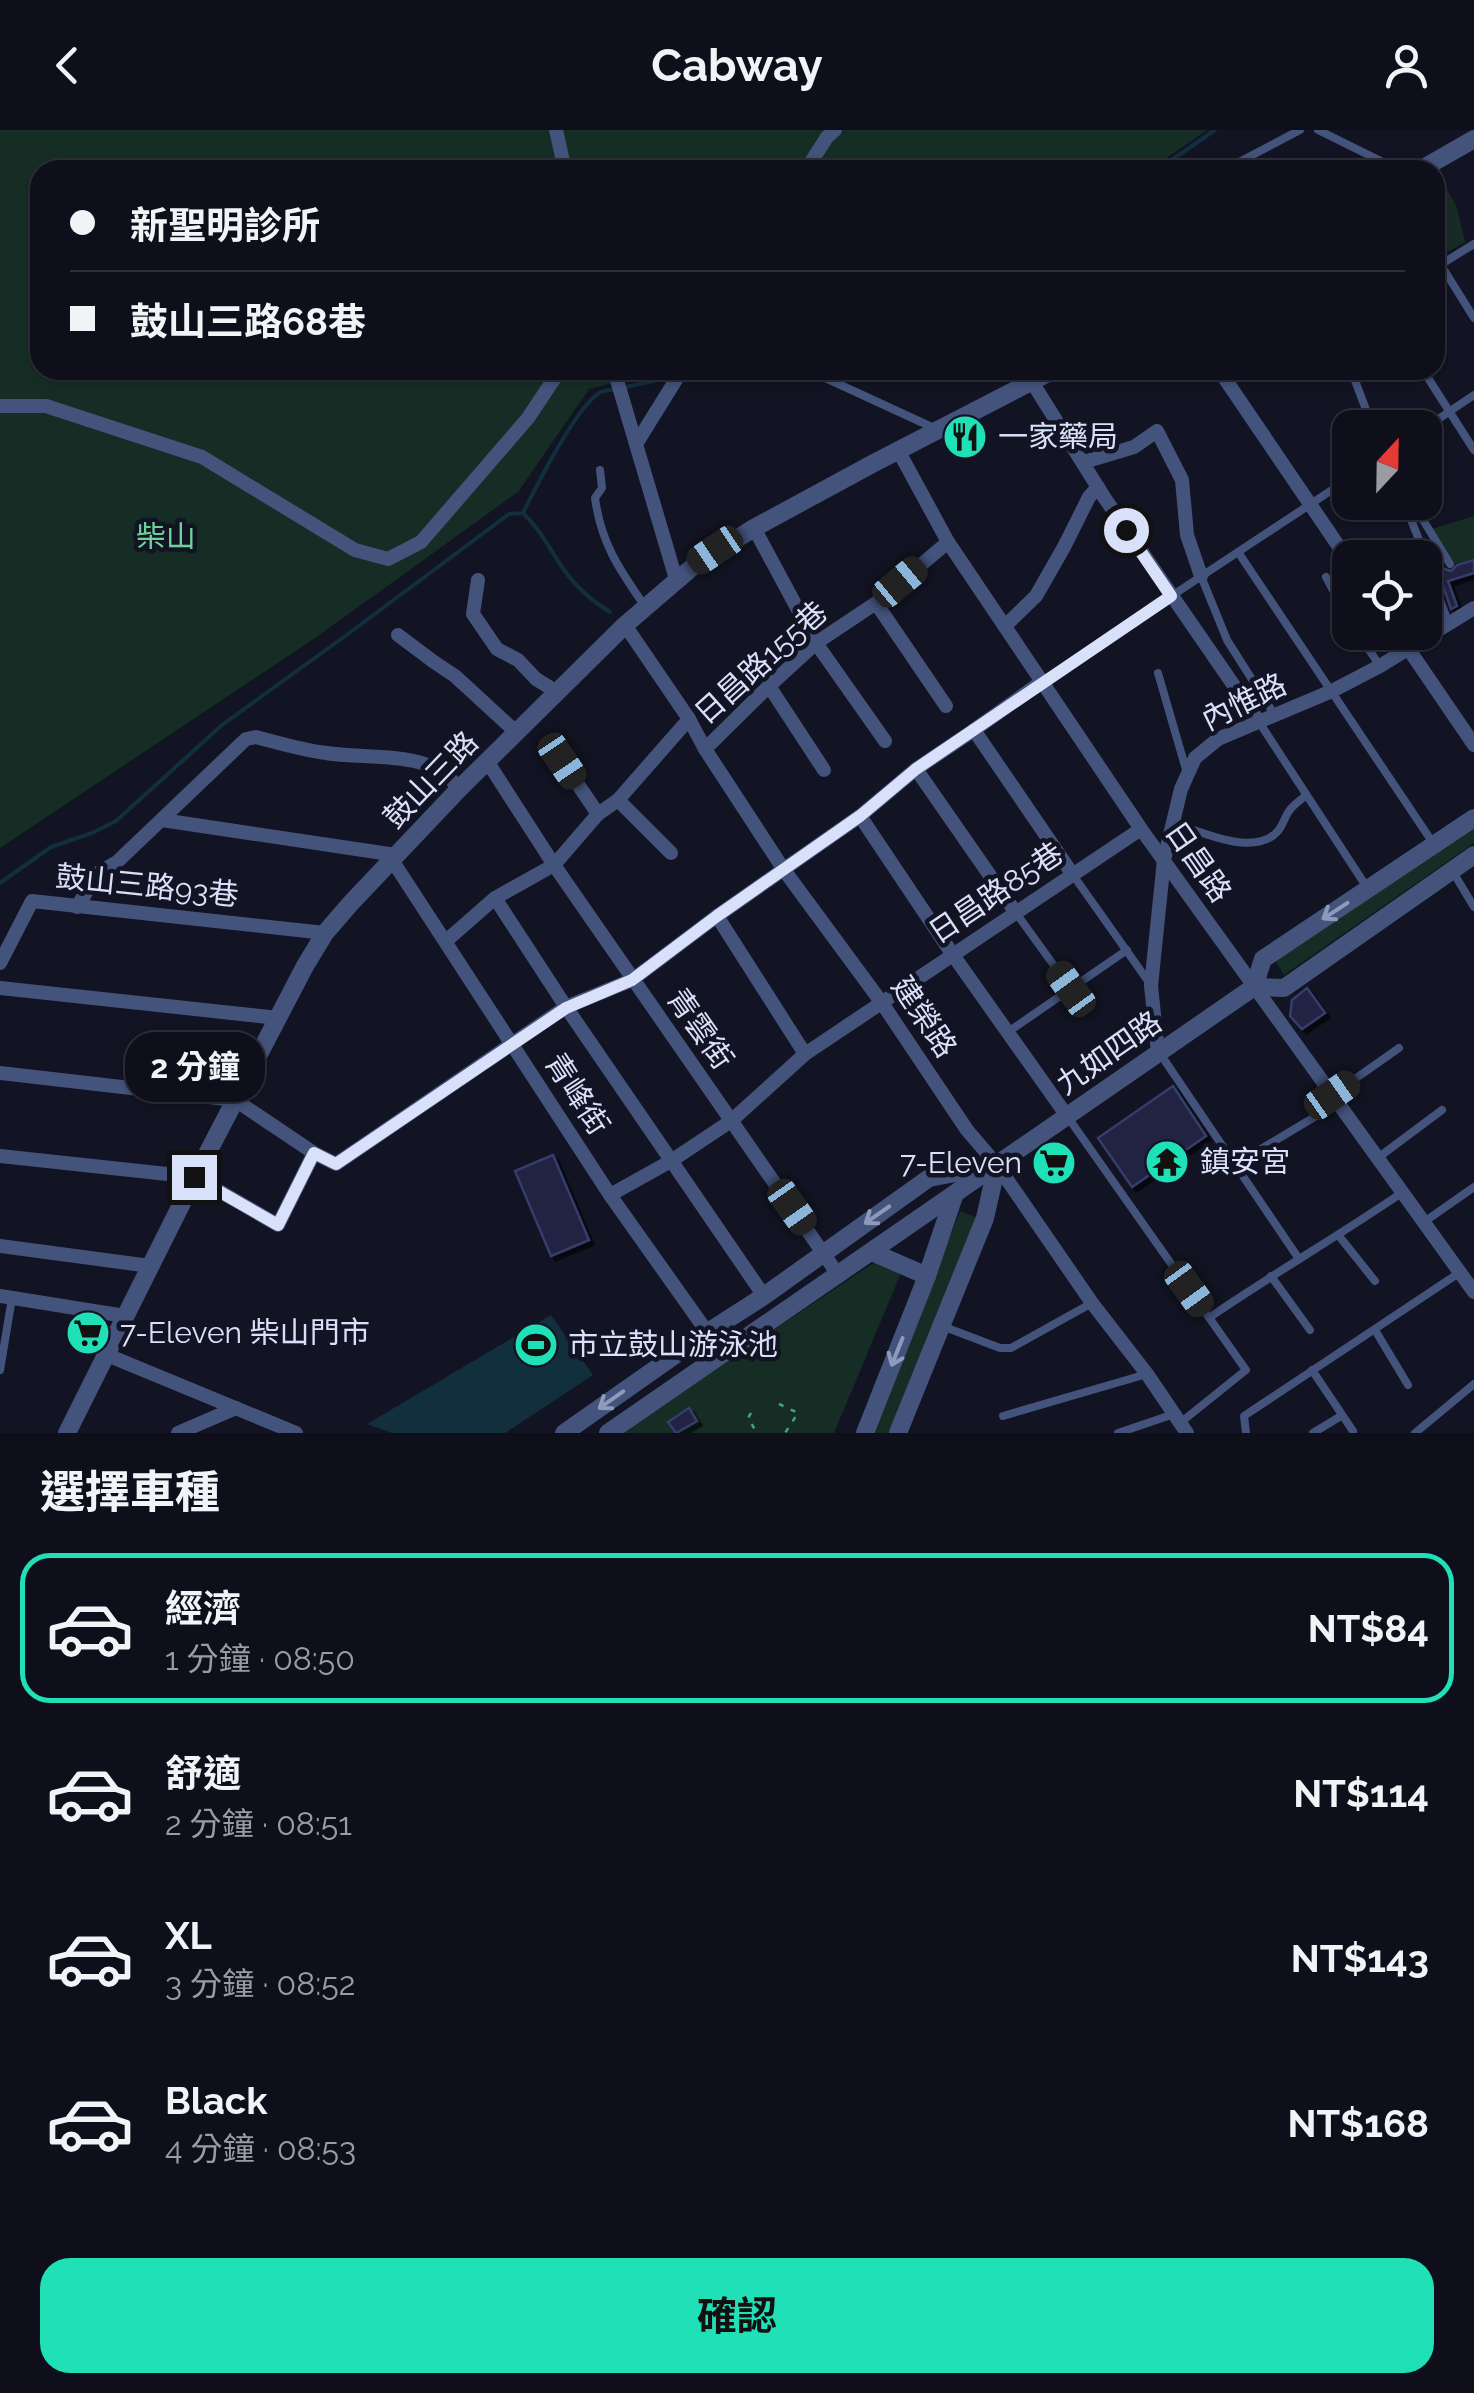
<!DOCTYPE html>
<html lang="zh-TW">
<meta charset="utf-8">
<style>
:root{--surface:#0e0f1a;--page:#171823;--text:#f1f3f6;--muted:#9b9ca2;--line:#2e2f39;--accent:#1fe0b7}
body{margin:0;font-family:Raleway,"Noto Sans TC",sans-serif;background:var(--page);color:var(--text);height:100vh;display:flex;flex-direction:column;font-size:38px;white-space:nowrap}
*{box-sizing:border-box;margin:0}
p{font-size:32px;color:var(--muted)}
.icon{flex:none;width:55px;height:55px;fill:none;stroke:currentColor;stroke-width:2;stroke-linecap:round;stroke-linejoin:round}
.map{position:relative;height:1303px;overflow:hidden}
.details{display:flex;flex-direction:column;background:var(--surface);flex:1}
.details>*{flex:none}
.guide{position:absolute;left:30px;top:30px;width:1415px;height:220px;border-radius:30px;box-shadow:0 2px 8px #0004,0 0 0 2px var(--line);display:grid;align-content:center;height:220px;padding:0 40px;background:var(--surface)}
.needle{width:65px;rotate:22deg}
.tools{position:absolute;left:1332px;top:280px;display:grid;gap:20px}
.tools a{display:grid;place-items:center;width:110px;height:110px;border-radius:20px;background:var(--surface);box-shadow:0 2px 8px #0004,0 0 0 2px var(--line);font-size:50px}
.end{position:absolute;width:45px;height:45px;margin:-22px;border:12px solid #d9e0fa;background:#111;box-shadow:0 0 0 5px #111}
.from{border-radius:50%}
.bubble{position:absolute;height:70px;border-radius:30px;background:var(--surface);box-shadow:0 2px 8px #0004,0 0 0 2px var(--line);font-size:32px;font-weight:700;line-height:70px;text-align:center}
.car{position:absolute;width:30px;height:60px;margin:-30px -15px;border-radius:12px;box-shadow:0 0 8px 2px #0007;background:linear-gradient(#222 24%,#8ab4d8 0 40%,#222 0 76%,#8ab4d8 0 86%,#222 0)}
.guide b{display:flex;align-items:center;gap:35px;height:95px;font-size:38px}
.guide b+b{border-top:2px solid var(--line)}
.guide i{width:25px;height:25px;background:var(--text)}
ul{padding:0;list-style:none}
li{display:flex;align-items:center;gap:30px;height:150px;margin:0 20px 15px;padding:0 20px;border:5px solid transparent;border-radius:30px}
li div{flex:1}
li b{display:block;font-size:38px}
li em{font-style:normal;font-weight:700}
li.selected{border-color:var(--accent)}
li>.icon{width:90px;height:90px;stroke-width:1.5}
h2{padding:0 40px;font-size:45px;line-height:120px}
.primary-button{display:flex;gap:20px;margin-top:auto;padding:20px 40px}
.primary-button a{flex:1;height:115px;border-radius:30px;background:var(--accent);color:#111;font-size:40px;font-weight:700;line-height:115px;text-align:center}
header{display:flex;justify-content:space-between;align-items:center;height:130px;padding:0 40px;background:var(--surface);font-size:45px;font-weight:700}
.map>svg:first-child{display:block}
.green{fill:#162d25}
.water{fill:#112f3d}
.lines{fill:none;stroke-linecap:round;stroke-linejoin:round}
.stream{stroke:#112f3d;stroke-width:4}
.building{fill:#202442;stroke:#353c6b;stroke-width:2.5;filter:url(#shadow)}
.path{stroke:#40a881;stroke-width:2.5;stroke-dasharray:5 8;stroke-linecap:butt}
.service{stroke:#43537c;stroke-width:8}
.minor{stroke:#43537c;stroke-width:14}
.tertiary{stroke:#43537c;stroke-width:18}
.oneway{stroke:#8e9abb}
.route{stroke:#d9e0fa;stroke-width:12}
.labels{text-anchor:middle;stroke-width:9;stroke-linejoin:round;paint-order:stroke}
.poi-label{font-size:30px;fill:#d9e0fa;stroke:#121423;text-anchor:start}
.park-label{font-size:30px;fill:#6fd199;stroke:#121423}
.street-label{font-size:30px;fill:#d9e0fa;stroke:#121423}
</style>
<header><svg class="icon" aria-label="back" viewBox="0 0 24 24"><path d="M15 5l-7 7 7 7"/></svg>Cabway<svg class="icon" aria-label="person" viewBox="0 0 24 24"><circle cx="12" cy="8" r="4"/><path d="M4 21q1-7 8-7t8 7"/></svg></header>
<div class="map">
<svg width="1474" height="1303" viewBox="0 0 1474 1303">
<defs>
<filter id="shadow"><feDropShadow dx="4.5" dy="4.5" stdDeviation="0" flood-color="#0009"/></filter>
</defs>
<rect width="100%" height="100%" fill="#121423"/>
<g class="green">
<polygon points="0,0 1207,0 1149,40 40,40 40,240 660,240 589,259 518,362 315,508 0,718"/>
<polygon points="1440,47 1456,75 1465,112 1435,129 1435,50"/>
<polygon points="1474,386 1474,429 1455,434 1432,399"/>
<polygon points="1474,692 1474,713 1284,845 1275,831"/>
<polygon points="960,1081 978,1088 892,1303 871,1303"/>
<polygon points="875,1132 901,1143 834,1303 620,1303"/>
</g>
<polygon class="water" points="551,1185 593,1245 505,1303 392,1303 367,1294"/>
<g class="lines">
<g class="stream">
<polyline points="1157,40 1215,0"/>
<polyline points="685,244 699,240"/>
<polyline points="626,257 670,247"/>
<path d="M523,383C540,399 549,418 562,437C574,455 592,471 610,482"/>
<path d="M0,753L51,717L92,703L116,691L222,595L352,501L509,384L523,383C536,357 577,274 601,262C606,260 611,260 617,259"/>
</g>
</g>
<g class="building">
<polygon points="1474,430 1474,443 1448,451 1457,476 1451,479 1438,441 1445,439 1451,441 1457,435"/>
<polygon points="1307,858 1325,883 1302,899 1290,886 1292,870"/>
<polygon points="1173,956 1206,1006 1132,1057 1098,1008"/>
<polygon points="553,1025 589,1110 551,1126 515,1041"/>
<polygon points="689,1278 697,1291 676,1303 668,1292"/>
</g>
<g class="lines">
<g class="path">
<polyline points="779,1274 798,1283 785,1303"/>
<polyline points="751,1283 748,1288 757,1303"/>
</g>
<g class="service">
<polyline points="1318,0 1399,40"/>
<polyline points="1224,40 1300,0"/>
<polyline points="1441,135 1474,188"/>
<polyline points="1435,138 1474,114"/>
<polyline points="808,240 934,298"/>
<polyline points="1007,240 1030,251"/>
<polyline points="1351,240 1373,298"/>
<polyline points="1428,248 1474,320"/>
<polyline points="1425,298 1474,265"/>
<path d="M600,340L602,358L595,368C601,413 619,439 644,475"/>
<polyline points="1404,372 1431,440 1430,444 1449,494"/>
<polyline points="1412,372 1450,434"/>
<polyline points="1238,422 1433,713"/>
<polyline points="1201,446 1227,510 1274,584"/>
<polyline points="1326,447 1350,493"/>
<polyline points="1357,502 1380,536"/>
<polyline points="1158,543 1187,643"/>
<polyline points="1043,551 1350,348"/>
<polyline points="1259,592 1368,759"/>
<path d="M1172,692C1200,702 1254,727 1277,702C1283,696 1284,688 1289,681C1293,675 1301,670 1306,665"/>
<polyline points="1453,742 1474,777"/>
<polyline points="1073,745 1148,851"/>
<polyline points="1016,783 1071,859"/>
<polyline points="1008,902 1127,820"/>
<polyline points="1161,925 1299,1129"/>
<polyline points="1332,965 1399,918"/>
<polyline points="1067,986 1246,1240 1180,1293"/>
<polyline points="1379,1027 1442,980"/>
<polyline points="1236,1034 1338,973"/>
<polyline points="1424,1092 1474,1057"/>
<polyline points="1339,1106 1375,1151"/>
<polyline points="1271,1146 1310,1200"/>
<path d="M1210,1187C1273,1144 1340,1105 1403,1062"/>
<polyline points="942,1196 1000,1218 1011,1218 1092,1173"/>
<polyline points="1375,1200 1408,1255"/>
<polyline points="0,1240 12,1168"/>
<polyline points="1312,1240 1353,1301"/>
<polyline points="1003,1286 1147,1244"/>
<polyline points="1118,1303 1174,1284"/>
<polyline points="1246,1303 1244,1286 1459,1143"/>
<polyline points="1313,1303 1341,1286"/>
<polyline points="1415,1303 1474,1254"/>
</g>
<g class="minor">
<polyline points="556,0 565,40"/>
<polyline points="806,40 827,7 835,0"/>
<polyline points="614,240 676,449"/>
<polyline points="1219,240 1350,433"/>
<polyline points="1032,252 1104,367 1259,592"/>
<polyline points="0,276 46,276 202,327 355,420 388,429 421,412 528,288 560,240"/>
<polyline points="636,314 682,240"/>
<polyline points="898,320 948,412 1141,699 1474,1162"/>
<polyline points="1084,332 1134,317 1157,301 1182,350 1187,405 1201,446"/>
<polyline points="754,398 816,513 885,611"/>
<polyline points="478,450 473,484 497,519 518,530 536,549 557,562"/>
<polyline points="876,473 946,576"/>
<polyline points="625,495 689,589 705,619 784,740 882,873 967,1000 997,1035 1092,1173 1147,1244 1187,1303"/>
<polyline points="1005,496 1036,466 1064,417 1089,367 1098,357"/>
<polyline points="1397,502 1474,615"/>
<polyline points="398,505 434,532 455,546 516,602"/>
<polyline points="1043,551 974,600 1073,745"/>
<polyline points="769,556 824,640"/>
<polyline points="705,619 769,556 816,513 876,473 948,412"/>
<polyline points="487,631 554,735 839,1146"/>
<polyline points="562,631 598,684"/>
<polyline points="916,639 1016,783"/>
<polyline points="618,670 671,723"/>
<polyline points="860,686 953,825 1067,986"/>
<polyline points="162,690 396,725"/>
<polyline points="392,730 610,1065 722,1223"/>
<polyline points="495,768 566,877 764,1166"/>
<path d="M77,777L98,743L117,732L246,609L256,607C279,613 302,620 326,623C369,630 431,618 459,659"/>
<polyline points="717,786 805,924 1141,699"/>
<polyline points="446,811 495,768 554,735 598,684 618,670 689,589"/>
<polyline points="0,833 32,771 325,803"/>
<polyline points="0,858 278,888"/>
<polyline points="1158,922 1151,856 1164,730 1181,659 1195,628 1218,609 1332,561 1380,536 1474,478"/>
<polyline points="0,943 235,970 314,1023 336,1034 566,877 632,850 717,786 860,686 916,639 974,600"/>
<polyline points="0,1026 195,1047 278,1095 314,1023"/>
<polyline points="610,1065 671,1031 731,991 805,924"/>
<polyline points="0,1116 150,1136"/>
<polyline points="0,1166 125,1186"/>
<polyline points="107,1225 296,1303"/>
<polyline points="178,1303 236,1278"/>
</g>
<g class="tertiary">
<polyline points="1420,40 1474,9"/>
<polyline points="1254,857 1263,829 1474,688"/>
<polyline points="872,1122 927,1146"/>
<polyline points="67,1303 195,1047 305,836 325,803 351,773 459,659 625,495 696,434 754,398 874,333 1054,240"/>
<polyline points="564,1303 708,1202 764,1166 929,1048 992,1036"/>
<polyline points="608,1303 1254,857 1284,858 1474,725"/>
<polyline points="865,1303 927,1146 954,1066"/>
<polyline points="898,1303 985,1088 997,1035"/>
</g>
</g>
<defs><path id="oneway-shaft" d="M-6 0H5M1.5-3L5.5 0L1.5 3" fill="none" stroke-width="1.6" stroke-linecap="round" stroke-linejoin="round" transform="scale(2.5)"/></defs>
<g class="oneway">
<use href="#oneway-shaft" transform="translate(1335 781) rotate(147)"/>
<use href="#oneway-shaft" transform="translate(877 1085) rotate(145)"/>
<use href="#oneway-shaft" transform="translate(897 1222) rotate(112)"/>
<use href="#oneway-shaft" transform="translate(611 1270) rotate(145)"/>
</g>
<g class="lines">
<polyline class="route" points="194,1047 278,1095 314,1023 336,1034 566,878 632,850 717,786 860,686 916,639 1171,466 1126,400"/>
</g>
<defs>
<symbol id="restaurant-disc" viewBox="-11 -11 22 22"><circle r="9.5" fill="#1fe0b7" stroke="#121423"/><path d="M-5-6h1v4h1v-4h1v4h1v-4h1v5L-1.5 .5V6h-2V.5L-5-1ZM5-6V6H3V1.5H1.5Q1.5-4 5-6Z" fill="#111"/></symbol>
<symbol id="temple-disc" viewBox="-11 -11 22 22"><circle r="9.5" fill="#1fe0b7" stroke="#121423"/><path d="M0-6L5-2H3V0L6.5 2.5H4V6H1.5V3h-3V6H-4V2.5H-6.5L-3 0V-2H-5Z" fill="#111"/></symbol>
<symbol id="supermarket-disc" viewBox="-11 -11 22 22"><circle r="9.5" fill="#1fe0b7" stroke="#121423"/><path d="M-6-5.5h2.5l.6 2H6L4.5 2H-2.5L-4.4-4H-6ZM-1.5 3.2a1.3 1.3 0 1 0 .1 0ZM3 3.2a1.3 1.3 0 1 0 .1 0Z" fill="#111"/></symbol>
<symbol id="stadium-disc" viewBox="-11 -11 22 22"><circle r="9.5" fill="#1fe0b7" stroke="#121423"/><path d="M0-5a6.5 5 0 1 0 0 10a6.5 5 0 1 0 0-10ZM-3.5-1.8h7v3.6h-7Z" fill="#111"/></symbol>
</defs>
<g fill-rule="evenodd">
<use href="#restaurant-disc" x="940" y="282" width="50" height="50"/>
<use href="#temple-disc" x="1142" y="1007" width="50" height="50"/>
<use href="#supermarket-disc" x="1029" y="1008" width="50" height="50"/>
<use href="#supermarket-disc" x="63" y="1178" width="50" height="50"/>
<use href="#stadium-disc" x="511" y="1190" width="50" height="50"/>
</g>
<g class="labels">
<g class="poi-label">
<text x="998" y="317">一家藥局</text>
<text x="1200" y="1042">鎮安宮</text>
<text x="1022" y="1043" text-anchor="end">7-Eleven</text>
<text x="120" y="1213">7-Eleven 柴山門市</text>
<text x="568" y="1225">市立鼓山游泳池</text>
</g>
<g class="park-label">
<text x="166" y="417">柴山</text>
</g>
<g class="street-label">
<text transform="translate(761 533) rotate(-42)" y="10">日昌路155巷</text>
<text transform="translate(1244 572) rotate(-26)" y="10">內惟路</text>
<text transform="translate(431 650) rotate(-46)" y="10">鼓山三路</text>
<text transform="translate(1198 732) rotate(55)" y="10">日昌路</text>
<text transform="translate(147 756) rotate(6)" y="10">鼓山三路93巷</text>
<text transform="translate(996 763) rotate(-34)" y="10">日昌路85巷</text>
<text transform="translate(924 887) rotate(56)" y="10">建榮路</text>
<text transform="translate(700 899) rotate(55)" y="10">青雲街</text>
<text transform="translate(1109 923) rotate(-35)" y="10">九如四路</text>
<text transform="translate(577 964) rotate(57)" y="10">青峰街</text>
</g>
</g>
</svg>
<div class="tools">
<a><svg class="needle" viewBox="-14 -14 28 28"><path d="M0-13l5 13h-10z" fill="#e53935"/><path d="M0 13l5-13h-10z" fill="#9b9ca2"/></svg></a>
<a><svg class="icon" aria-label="locate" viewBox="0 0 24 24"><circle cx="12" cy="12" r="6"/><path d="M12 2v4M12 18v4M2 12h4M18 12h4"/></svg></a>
</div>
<i class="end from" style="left:1126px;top:400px"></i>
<i class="end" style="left:194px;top:1047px"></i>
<div class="bubble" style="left:125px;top:902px;width:140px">2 分鐘</div>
<i class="car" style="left:715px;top:420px;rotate:236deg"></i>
<i class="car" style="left:900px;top:452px;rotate:50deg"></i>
<i class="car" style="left:562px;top:631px;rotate:146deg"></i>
<i class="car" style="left:1071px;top:859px;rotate:324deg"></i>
<i class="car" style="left:1332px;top:965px;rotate:55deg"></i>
<i class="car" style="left:792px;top:1077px;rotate:145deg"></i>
<i class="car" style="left:1189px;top:1159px;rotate:144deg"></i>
<div class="guide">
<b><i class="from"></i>新聖明診所</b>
<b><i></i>鼓山三路68巷</b>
</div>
</div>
<section class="details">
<h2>選擇車種</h2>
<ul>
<li class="selected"><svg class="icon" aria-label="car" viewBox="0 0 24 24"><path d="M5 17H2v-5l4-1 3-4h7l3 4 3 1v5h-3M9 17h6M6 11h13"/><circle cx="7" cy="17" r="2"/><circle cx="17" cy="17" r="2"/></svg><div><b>經濟</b><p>1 分鐘 · 08:50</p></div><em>NT$84</em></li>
<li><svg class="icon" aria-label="car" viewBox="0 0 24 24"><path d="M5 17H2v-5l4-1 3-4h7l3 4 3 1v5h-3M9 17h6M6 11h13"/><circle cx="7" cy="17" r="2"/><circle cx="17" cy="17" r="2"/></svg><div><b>舒適</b><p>2 分鐘 · 08:51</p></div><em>NT$114</em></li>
<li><svg class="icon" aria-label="car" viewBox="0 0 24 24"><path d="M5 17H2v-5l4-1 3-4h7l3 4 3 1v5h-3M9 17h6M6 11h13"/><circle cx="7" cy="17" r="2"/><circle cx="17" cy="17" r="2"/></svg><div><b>XL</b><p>3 分鐘 · 08:52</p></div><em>NT$143</em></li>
<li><svg class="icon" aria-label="car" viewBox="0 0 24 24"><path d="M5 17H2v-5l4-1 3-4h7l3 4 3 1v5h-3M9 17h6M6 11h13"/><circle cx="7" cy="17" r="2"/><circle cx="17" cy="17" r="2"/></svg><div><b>Black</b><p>4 分鐘 · 08:53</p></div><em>NT$168</em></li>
</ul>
<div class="primary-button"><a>確認</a></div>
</section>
